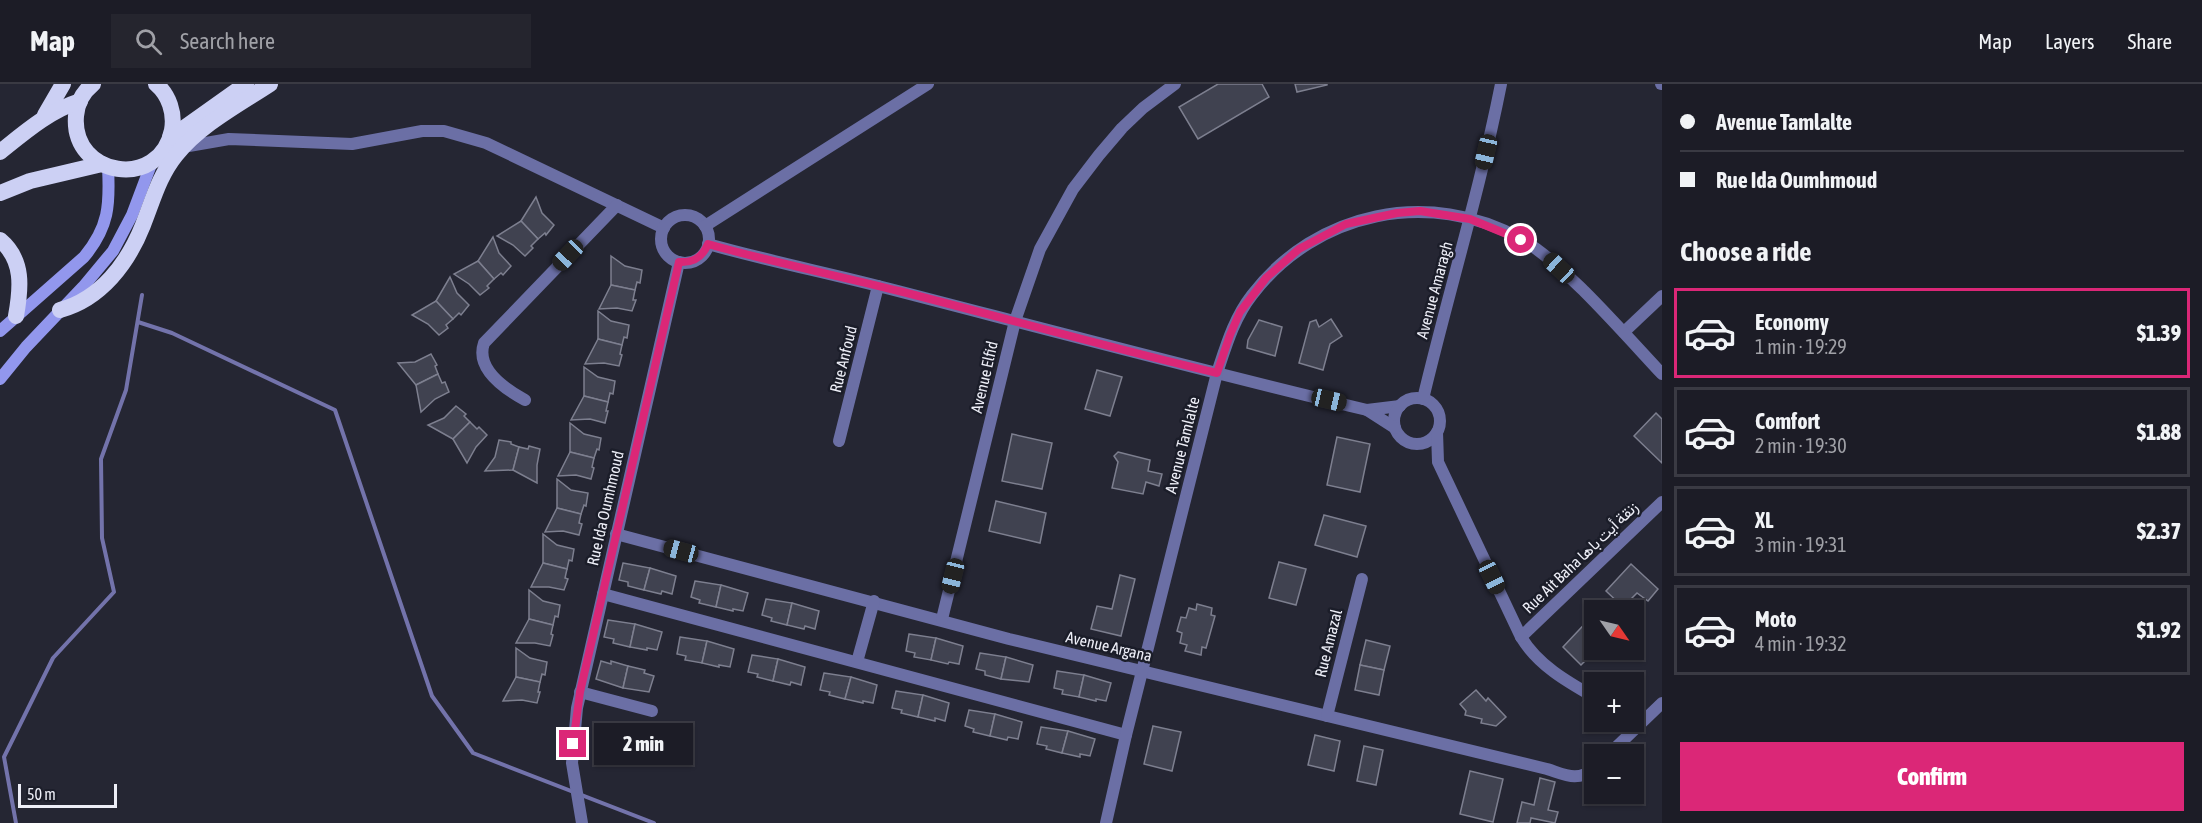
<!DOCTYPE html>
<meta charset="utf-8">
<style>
:root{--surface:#1c1c26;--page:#25252e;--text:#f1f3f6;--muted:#a0a1a7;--line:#3a3a43;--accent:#db2777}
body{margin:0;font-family:"Asap Condensed",Vazirmatn,sans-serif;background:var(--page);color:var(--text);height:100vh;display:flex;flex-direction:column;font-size:22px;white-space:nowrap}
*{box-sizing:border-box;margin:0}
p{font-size:20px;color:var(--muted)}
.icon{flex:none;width:33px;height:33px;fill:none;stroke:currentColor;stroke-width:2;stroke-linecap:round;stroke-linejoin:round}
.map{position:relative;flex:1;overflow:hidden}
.panel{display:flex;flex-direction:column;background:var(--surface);width:540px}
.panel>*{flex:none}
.top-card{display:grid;align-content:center;height:132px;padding:0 18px;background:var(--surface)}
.needle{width:39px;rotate:124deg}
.fabs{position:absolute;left:1584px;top:516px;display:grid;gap:12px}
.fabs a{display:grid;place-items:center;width:60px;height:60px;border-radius:0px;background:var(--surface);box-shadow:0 2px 4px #0004,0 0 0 2px var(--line);font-size:30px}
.scale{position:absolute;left:18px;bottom:15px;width:99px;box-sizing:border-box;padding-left:6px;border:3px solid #edeef7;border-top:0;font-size:16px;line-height:21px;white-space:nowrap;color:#edeef7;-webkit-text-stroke:4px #1b1d29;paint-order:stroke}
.end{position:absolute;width:27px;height:27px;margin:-14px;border:8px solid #db2777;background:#fff;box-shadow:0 0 0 3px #fff}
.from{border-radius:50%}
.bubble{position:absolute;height:42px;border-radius:0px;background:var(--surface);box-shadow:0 2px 4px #0004,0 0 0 2px var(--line);font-size:20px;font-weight:800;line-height:42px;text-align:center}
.car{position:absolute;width:18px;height:36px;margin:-18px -9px;border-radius:8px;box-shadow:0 0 4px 2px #0007;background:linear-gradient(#222 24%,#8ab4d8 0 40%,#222 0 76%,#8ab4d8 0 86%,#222 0)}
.top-card b{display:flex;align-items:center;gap:21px;height:57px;font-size:22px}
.top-card b+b{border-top:2px solid var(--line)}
.top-card i{width:15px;height:15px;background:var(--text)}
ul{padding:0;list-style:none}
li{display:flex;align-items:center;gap:18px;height:90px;margin:0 12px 9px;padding:0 6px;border:3px solid var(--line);border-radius:0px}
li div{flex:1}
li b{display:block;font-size:22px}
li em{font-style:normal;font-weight:800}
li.current{border-color:var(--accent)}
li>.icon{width:54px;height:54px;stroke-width:1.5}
h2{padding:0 18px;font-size:27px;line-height:72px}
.button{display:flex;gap:12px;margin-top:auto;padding:12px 18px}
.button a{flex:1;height:69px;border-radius:0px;background:var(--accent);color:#fff;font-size:24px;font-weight:800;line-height:69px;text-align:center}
header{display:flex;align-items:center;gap:36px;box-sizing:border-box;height:84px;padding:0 30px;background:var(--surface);border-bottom:2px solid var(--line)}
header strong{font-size:28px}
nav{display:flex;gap:33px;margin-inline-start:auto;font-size:21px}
.search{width:420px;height:54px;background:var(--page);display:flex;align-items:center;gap:15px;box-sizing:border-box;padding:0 21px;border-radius:0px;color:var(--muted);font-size:22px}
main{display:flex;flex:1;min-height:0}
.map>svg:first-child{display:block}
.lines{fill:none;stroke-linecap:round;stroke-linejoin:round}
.stream{stroke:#7373ab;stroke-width:4}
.building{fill:#404250;stroke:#7d7f8f;stroke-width:1.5}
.minor{stroke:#6b6fa5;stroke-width:12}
.secondary{stroke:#9297ed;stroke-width:12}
.trunk{stroke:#ccd0f4;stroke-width:16}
.route{stroke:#db2777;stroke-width:8}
.labels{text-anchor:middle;stroke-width:5;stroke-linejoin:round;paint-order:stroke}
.street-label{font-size:16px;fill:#edeef7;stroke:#1b1d29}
</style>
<header>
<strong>Map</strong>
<div class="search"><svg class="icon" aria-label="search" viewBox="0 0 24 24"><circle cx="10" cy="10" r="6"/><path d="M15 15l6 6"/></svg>Search here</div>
<nav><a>Map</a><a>Layers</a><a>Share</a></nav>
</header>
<main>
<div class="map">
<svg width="1662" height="739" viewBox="0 0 1662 739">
<rect width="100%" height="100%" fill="#252633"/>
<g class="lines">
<g class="stream">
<polyline points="138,238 172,249 335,326 432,612 473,669 654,739"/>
<polyline points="16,739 4,673 53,574 114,508 102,454 101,375 126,306 142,211"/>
</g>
</g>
<g class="building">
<polygon points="1218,0 1262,0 1269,13 1198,55 1179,23"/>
<polygon points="1295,0 1327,0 1327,1 1297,8"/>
<polygon points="536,113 542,129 554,141 546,151 545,149 538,155 521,137"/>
<polygon points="521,137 538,155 531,162 533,164 525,172 513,161 497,152"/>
<polygon points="493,153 499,169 511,182 503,191 501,189 494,195 478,177"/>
<polygon points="611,172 625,182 642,186 640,199 637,198 635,206 611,201"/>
<polygon points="478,177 494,195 487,202 489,204 480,211 469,200 454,190"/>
<polygon points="450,193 457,209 469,221 461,231 459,229 453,235 436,217"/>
<polygon points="611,201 635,206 633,216 636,216 632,227 617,224 599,225"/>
<polygon points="436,217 453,235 446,241 448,244 439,251 428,240 412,231"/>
<polygon points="598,227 611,237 629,241 627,254 624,253 622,261 598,255"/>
<polygon points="1331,235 1342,252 1330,260 1323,286 1299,279 1310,238 1316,236 1319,243"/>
<polygon points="1259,236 1282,243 1275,272 1247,264 1248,256"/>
<polygon points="598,255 622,261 620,270 622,271 619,282 604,279 585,280"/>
<polygon points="431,270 437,281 435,282 438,290 416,301 398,279 415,278"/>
<polygon points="584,283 598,293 615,297 613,310 610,309 608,318 584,312"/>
<polygon points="1097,286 1122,293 1110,332 1085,325"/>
<polygon points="438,290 442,299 445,298 449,308 435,315 421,328 416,301"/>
<polygon points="584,312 608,318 606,327 608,327 605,339 590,335 571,336"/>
<polygon points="456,322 466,330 464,332 470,338 453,355 428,341 444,334"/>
<polygon points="1656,329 1662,335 1662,379 1634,352"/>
<polygon points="470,338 477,345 479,343 487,351 476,363 467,379 453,355"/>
<polygon points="570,339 584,350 601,354 599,366 597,365 594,374 570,368"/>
<polygon points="1012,350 1052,359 1042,405 1002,397"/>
<polygon points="1337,353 1370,360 1360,408 1327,401"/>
<polygon points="499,356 511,358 511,360 519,363 513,386 485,387 495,373"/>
<polygon points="529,362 540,365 537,381 537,399 513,386 519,363 528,365"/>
<polygon points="570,368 594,374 592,383 594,384 591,395 576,391 558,392"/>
<polygon points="1118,368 1150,376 1148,387 1162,390 1159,402 1146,398 1143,410 1112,404 1118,378 1114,372"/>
<polygon points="557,395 571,406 588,409 586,422 584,421 581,430 557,424"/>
<polygon points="996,417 1046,429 1040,459 989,447"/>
<polygon points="557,424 581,430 579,439 582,440 579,451 563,447 545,448"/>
<polygon points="1324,431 1366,442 1357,473 1315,461"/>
<polygon points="543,450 557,461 574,465 572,477 569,476 567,485 543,479"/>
<polygon points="1279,478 1306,485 1296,521 1269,514"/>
<polygon points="543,479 567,485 565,494 568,495 564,506 549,503 531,503"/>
<polygon points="623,479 650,484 644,506 628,502 628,498 619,496"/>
<polygon points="1631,480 1658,505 1648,517 1637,509 1623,523 1606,507"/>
<polygon points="650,484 676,492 672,510 662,507 661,510 644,506"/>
<polygon points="1120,491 1135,495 1121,552 1091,545 1097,522 1112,525"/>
<polygon points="695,497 721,501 716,523 699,519 700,516 691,513"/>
<polygon points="721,501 748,509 743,527 733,525 733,527 716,523"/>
<polygon points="529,506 543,517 560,521 558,533 555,532 553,541 529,535"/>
<polygon points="766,515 792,519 787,541 771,537 772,534 762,531"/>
<polygon points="792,519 819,527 815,545 805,542 804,545 787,541"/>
<polygon points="1197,520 1212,524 1211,531 1215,532 1206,564 1202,563 1201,571 1185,567 1187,561 1180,559 1182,549 1177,547 1181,533 1186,534 1189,524 1196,526"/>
<polygon points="1594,530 1596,566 1581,581 1563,563"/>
<polygon points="529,535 553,541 551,550 553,551 550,562 535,559 516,559"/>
<polygon points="608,536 635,540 630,563 613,559 614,555 604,553"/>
<polygon points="635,540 662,548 657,566 647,564 647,566 630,563"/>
<polygon points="909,550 936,554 931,576 914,573 915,569 906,567"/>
<polygon points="680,553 707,557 702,579 685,576 686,572 677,570"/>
<polygon points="936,554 963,562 959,580 949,578 948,580 931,576"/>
<polygon points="1366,556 1390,562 1384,586 1360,581"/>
<polygon points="707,557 734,565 730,583 719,581 719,583 702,579"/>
<polygon points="516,564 530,574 547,578 545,591 542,590 540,598 516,593"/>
<polygon points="980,569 1006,573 1001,595 985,591 985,587 976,585"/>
<polygon points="752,571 778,575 773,597 757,593 758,590 748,588"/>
<polygon points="1006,573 1033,581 1029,598 1001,595"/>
<polygon points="778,575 805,583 801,601 791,598 790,601 773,597"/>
<polygon points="601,577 611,580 611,577 628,582 623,604 596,595"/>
<polygon points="1360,581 1384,586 1379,611 1355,606"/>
<polygon points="628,582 645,586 644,589 654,592 649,608 623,604"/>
<polygon points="1057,587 1084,591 1079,613 1062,610 1063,606 1054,604"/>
<polygon points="824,589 851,593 845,615 829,611 830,608 820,606"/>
<polygon points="1084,591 1111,599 1106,617 1096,615 1096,617 1079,613"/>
<polygon points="516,593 540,598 538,608 540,608 537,619 522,616 503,617"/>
<polygon points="851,593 877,601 873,619 863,617 863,619 845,615"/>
<polygon points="1476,606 1486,617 1488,614 1506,633 1496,642 1481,639 1482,635 1465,631 1466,627 1460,620"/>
<polygon points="896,607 923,611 918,633 901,629 902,626 892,624"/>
<polygon points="923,611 949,619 945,637 935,634 935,637 918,633"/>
<polygon points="969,626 995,630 990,652 973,648 974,645 965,642"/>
<polygon points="995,630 1022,638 1018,655 1008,653 1007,656 990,652"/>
<polygon points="1153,642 1181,648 1172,687 1144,680"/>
<polygon points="1041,643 1068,647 1062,669 1046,665 1047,662 1037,660"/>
<polygon points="1068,647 1095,655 1090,672 1080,670 1080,673 1062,669"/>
<polygon points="1315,651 1340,657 1334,687 1308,681"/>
<polygon points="1364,662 1383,666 1376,701 1357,697"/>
<polygon points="1470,687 1503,695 1493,738 1460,730"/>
<polygon points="1540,694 1555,698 1548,726 1558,728 1555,739 1531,734 1530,739 1517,739 1522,718 1534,721"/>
</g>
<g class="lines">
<g class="minor">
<polyline points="1661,0 1662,0"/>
<polyline points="183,63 229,55 352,60 422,47 444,47 486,59 664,144"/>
<circle cx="685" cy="155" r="24"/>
<polyline points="705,142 928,0"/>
<path d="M708,160C768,177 829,189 890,205C1049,246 1207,288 1367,326L1400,322"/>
<polyline points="1624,248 1662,212"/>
<circle cx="1417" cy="337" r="23"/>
<path d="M1423,315C1448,210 1480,106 1501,0"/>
<path d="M525,316C505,305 475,285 484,259L617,121"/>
<polyline points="1367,326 1395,344"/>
<path d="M1437,348L1438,378L1521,553C1538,581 1566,597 1594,613"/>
<polyline points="839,357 878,202"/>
<path d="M616,450L1009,555L1547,685C1566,691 1577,698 1594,685"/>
<polyline points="603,510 1126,651"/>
<polyline points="942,535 1015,237 1040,165 1073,105 1099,71 1122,44 1143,24 1175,0"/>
<polyline points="1521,553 1662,418"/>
<polyline points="857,578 874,517"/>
<polyline points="580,608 652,627"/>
<polyline points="1327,632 1362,495"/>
<polyline points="1609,670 1662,619"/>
<polyline points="582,739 572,679 577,624 679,178"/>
<path d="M1106,739L1126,651L1217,289C1226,262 1234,234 1252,211C1316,127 1430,104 1521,155C1545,169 1564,188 1584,207C1611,234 1636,262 1662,290"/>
</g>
<g class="secondary">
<path d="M0,247L84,173C109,143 110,121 108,83"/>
<polyline points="0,295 26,263 83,203 113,167 132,131 152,78"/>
</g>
<g class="trunk">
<path d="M93,0C83,8 77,20 76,32C71,93 160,107 172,46C175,29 169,11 156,0"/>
<polyline points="45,31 63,0"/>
<polyline points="170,54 246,0"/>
<path d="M0,68C25,48 49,27 80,17"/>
<polyline points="0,109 30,97 102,80"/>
<path d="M0,156C24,176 21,204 16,232"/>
<path d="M60,226C101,215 128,179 143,141C153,116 159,92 176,71C200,41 238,21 270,0"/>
</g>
</g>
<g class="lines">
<path class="route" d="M573,660L580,608L679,178C693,179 702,174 708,160C771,178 835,191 899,207C1005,234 1110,264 1217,289L1230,251L1240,228L1266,194L1299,165L1346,140L1397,129L1420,127L1470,135L1521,156"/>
</g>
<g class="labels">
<g class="street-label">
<text transform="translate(1434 206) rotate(-75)" y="6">Avenue Amaragh</text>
<text transform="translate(843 275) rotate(-76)" y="6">Rue Anfoud</text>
<text transform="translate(984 293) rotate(-77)" y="6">Avenue Elfid</text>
<text transform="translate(1182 361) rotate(-76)" y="6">Avenue Tamlalte</text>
<text transform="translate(605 424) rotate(-77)" y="6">Rue Ida Oumhmoud</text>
<text transform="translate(1580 473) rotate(-44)" y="6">Rue Ait Baha زنقة أيت باها</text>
<text transform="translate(1328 559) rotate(-76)" y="6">Rue Amazal</text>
<text transform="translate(1109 562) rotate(13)" y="6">Avenue Argana</text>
</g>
</g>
</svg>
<div class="fabs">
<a><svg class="needle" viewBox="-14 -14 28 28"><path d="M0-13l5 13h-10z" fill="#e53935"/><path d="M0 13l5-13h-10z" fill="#a0a1a7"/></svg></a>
<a>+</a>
<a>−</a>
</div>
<div class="scale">50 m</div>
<i class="end from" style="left:1521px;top:156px"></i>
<i class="end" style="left:573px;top:660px"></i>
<div class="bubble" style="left:594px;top:639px;width:99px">2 min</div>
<i class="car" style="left:1486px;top:68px;rotate:193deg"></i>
<i class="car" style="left:568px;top:171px;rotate:224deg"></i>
<i class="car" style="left:1559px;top:184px;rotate:313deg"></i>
<i class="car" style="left:1329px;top:316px;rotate:103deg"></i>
<i class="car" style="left:681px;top:467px;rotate:285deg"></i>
<i class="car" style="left:953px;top:492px;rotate:194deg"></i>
<i class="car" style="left:1492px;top:493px;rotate:154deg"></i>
</div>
<section class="panel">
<div class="top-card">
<b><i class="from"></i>Avenue Tamlalte</b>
<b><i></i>Rue Ida Oumhmoud</b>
</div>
<h2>Choose a ride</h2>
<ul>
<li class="current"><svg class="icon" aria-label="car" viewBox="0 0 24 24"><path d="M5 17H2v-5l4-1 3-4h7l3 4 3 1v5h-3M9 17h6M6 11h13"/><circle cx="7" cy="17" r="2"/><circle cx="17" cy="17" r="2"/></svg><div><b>Economy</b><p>1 min · 19:29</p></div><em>$1.39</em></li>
<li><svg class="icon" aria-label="car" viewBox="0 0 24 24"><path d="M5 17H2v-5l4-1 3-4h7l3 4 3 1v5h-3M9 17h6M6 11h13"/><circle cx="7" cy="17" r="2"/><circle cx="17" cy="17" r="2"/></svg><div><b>Comfort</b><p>2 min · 19:30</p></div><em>$1.88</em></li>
<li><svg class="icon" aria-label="car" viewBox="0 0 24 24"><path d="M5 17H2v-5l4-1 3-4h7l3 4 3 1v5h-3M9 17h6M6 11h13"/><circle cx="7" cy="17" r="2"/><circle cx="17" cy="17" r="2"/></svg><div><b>XL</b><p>3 min · 19:31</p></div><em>$2.37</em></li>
<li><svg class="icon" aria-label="car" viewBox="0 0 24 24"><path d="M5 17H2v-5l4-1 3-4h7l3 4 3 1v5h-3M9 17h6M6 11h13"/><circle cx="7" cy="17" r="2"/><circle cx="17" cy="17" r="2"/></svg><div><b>Moto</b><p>4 min · 19:32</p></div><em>$1.92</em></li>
</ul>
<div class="button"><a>Confirm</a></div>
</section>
</main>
